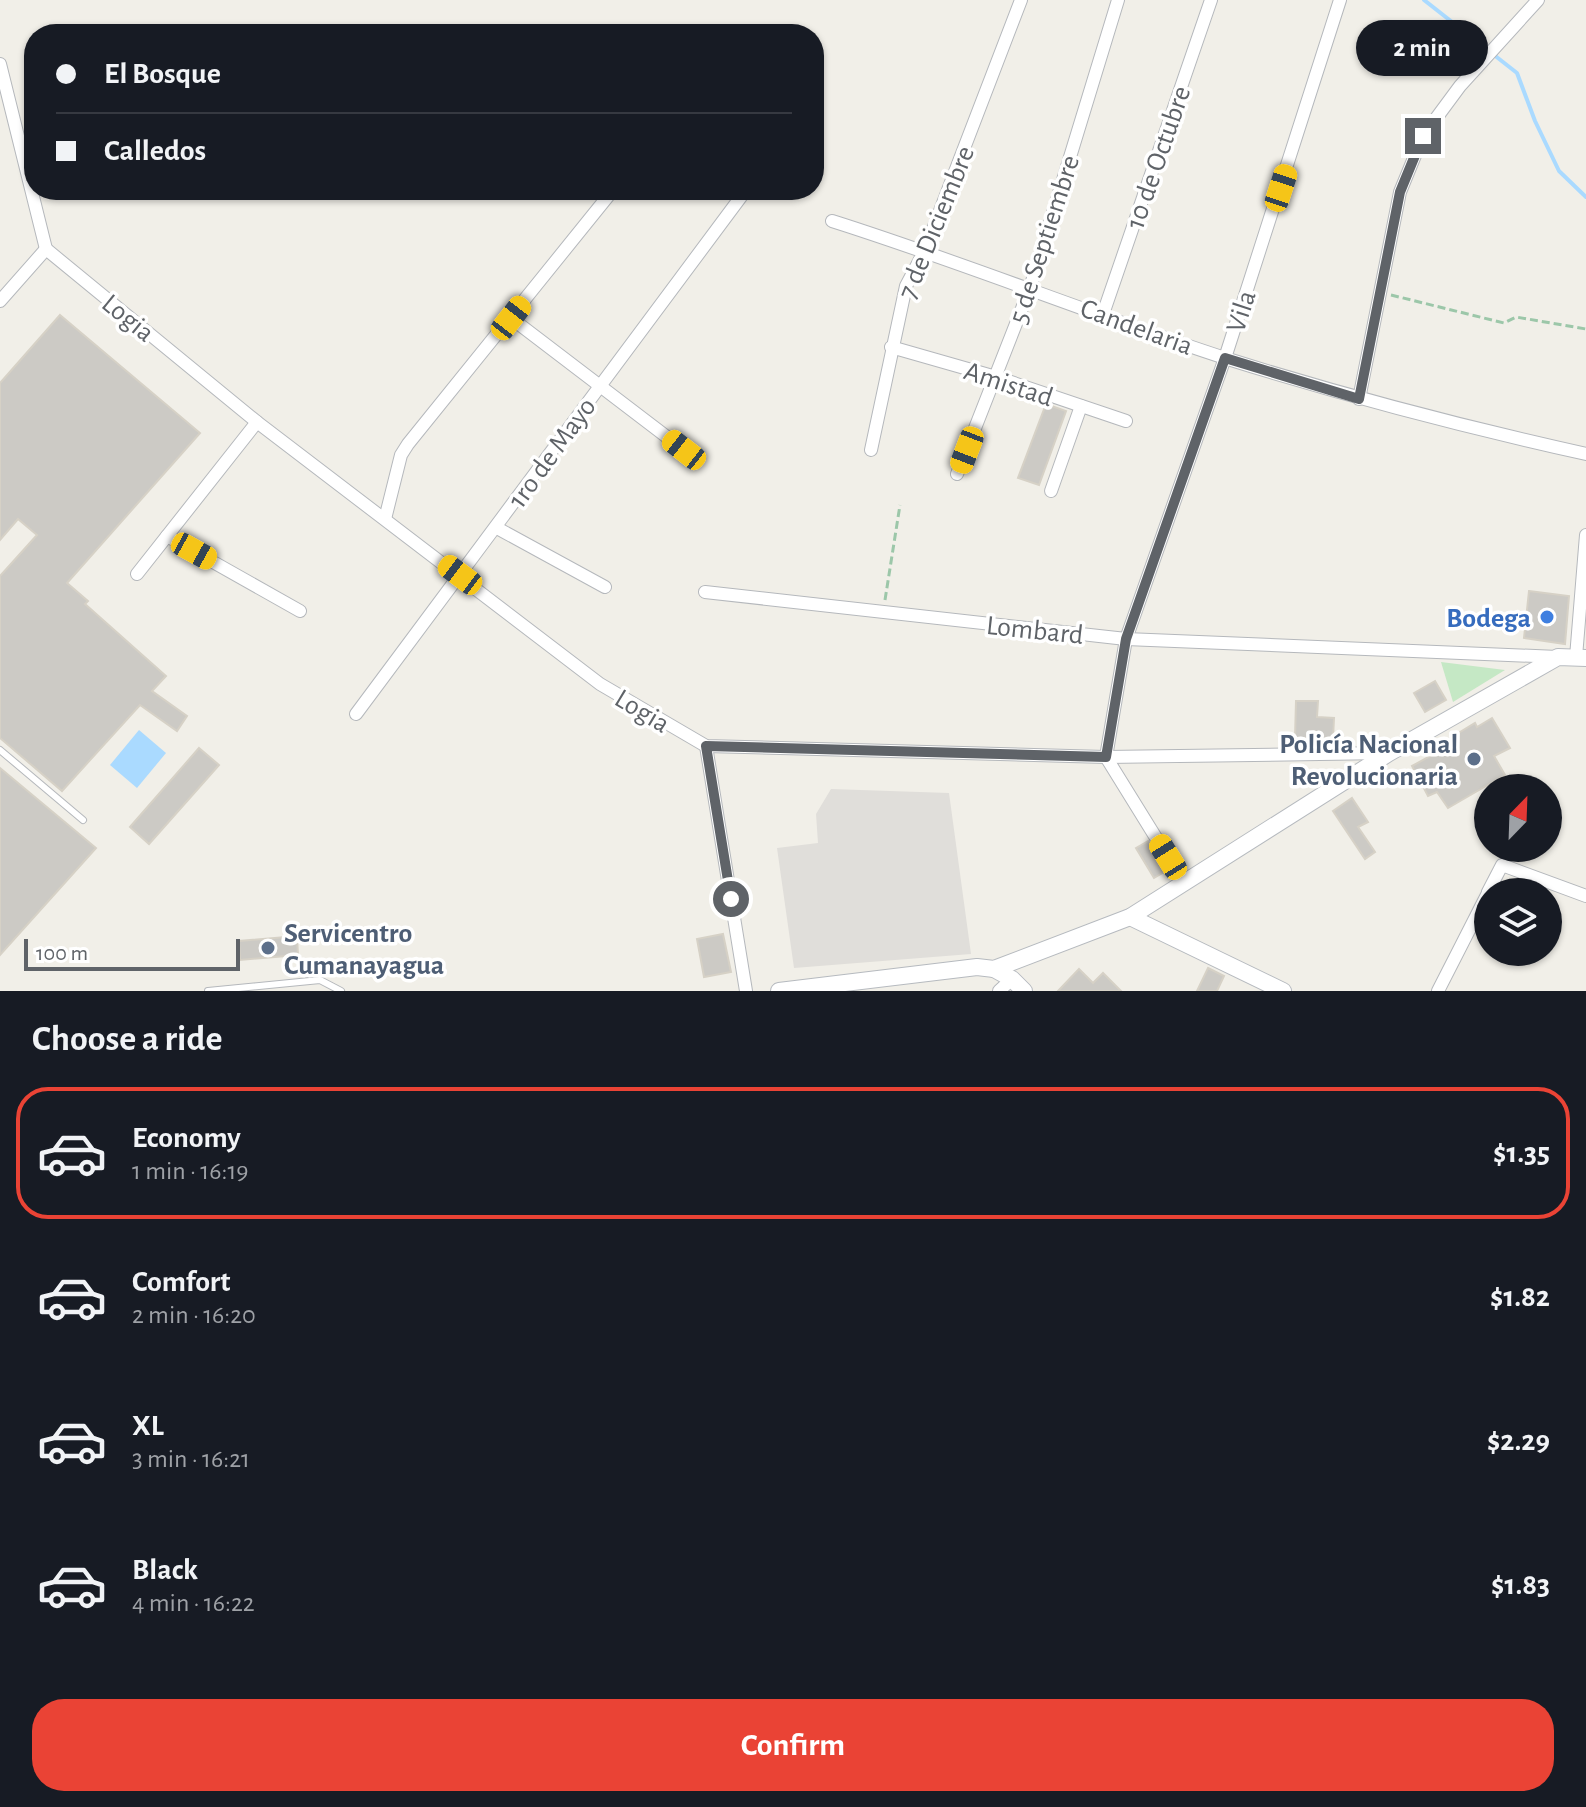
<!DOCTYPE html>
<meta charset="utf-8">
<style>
:root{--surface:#171b24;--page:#20242c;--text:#f1f3f6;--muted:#9ea1a6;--line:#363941;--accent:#ea4335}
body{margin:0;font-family:"Alegreya Sans",sans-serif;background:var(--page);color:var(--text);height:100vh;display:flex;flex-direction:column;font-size:30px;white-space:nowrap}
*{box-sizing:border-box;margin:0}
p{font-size:26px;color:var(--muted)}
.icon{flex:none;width:44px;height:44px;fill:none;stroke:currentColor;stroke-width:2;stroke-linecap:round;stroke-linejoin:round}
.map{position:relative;height:991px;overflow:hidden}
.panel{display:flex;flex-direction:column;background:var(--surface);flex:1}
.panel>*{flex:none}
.guide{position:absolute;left:24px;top:24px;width:800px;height:176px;border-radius:32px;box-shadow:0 2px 6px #0004;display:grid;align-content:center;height:176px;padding:0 32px;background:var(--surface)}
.needle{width:52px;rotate:23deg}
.buttons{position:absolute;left:1474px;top:774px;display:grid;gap:16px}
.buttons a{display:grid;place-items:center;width:88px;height:88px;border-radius:50%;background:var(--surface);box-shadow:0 2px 6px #0004;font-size:40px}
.scale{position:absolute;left:24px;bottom:20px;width:216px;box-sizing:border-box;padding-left:8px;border:4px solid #5f6368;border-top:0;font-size:22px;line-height:28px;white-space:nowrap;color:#5f6368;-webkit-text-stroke:6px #fff;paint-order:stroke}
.end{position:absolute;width:36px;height:36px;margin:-18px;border:10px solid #5f6368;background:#fff;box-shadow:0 0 0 4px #fff}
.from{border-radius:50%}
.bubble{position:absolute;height:56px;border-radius:28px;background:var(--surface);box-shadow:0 2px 6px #0004;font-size:26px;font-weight:700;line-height:56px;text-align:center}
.car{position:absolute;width:24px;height:48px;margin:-24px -12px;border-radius:10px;box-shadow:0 0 6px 2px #0007;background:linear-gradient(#f5c518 24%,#345 0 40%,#f5c518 0 76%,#345 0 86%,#f5c518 0)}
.guide b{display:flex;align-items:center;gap:28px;height:76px;font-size:30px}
.guide b+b{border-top:2px solid var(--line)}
.guide i{width:20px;height:20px;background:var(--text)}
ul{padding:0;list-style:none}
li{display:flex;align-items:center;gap:24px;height:132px;margin:0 16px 12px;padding:0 16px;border:4px solid transparent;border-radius:32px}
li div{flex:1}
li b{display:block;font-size:30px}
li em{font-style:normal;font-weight:700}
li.active{border-color:var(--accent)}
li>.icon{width:72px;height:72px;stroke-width:1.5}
h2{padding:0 32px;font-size:36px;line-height:96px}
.button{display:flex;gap:16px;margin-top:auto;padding:16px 32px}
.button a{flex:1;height:92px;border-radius:32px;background:var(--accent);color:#fff;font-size:32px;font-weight:700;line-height:92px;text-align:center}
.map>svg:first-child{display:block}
.industrial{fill:#e0deda}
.green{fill:#c5e8c5}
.water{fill:#aadaff}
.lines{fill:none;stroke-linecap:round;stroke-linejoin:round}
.stream{stroke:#aadaff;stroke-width:4}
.building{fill:#cccac5;stroke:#d6d1c6;stroke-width:2}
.lane-casing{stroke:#b5b8bc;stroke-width:8}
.street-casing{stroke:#b5b8bc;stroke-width:14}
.secondary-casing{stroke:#b6babf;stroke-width:18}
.path{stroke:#9cc7a9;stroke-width:3;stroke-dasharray:8 4;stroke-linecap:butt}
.lane{stroke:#fff;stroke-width:6}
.street{stroke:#fff;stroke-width:12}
.secondary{stroke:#fff;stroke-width:16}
.route{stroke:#5f6368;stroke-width:10}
.shop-dot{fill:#3f7fe0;stroke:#fff;stroke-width:3}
.service-dot{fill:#5c6f8a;stroke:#fff;stroke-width:3}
.labels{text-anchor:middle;stroke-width:7;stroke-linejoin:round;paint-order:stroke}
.street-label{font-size:28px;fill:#5f6368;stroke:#fff}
.shop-label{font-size:28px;font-weight:bold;fill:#366cbe;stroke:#fff;text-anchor:end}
.service-label{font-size:28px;font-weight:bold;fill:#4e5e75;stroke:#fff;text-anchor:end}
</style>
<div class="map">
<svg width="1586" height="991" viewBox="0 0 1586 991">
<rect width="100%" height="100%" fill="#f1efe8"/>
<polygon class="industrial" points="831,789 949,793 971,954 794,968 777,848 818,843 816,814"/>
<polygon class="green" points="1441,662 1505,670 1453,702"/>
<polygon class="water" points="139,730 166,753 137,788 110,765"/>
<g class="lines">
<polyline class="stream" points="1424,0 1517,73 1535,121 1559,171 1586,197"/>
</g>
<g class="building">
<polygon points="60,315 200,433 67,583 88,601 85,604 166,676 152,691 187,716 177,731 140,705 62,791 0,738 0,576 37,535 18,519 0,540 0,383"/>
<polygon points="1046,404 1066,411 1039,485 1018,478"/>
<polygon points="1529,591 1569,596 1565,644 1524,638"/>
<polygon points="1435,681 1446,700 1425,712 1414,693"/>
<polygon points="1296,701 1318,701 1317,717 1334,718 1333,739 1295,738"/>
<polygon points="1492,718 1510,748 1494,756 1505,775 1448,808 1437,792 1428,796 1412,766 1445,748 1442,743 1475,723 1477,727"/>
<polygon points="199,748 219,765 149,844 130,827"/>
<polygon points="0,768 96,848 0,955"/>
<polygon points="1352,798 1368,822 1358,827 1375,852 1365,859 1333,811"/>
<polygon points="1148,841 1166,871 1154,878 1136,848"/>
<polygon points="723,934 731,972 704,977 697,939"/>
<polygon points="297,936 298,955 240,960 239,941"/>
<polygon points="1208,968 1224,976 1217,991 1197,991"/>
<polygon points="1079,969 1093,983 1103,973 1121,991 1058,991"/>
</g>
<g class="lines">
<defs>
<g id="lane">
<polyline points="0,750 83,820"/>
<polyline points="208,991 320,980 341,991"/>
</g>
<g id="street">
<polyline points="0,64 46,249"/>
<path d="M832,221C965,263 1095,316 1228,359C1346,396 1465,427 1586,454"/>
<polyline points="46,249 257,422 600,684 706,746 1106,757 1387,753"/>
<polyline points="0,301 46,249"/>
<polyline points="1103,314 1211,0"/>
<polyline points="511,318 684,450"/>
<polyline points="891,347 996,377 1126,421"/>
<polyline points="1359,399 1400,192 1423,136 1460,86 1538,0"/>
<polyline points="871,450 906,286 925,250 1021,0"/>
<polyline points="957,474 1030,288 1118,0"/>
<polyline points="1051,491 1081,406"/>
<polyline points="385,519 401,455 408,444 613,190"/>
<polyline points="497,528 605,587"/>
<polyline points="167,536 300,611"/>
<polyline points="137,574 257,422"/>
<polyline points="705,592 1126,639 1558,657"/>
<polyline points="1576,657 1586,535"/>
<polyline points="356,714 746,190"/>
<polyline points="706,746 746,991"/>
<polyline points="1184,883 1106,757 1126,639 1225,358 1340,0"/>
<polyline points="1488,892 1502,865 1586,896"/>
<polyline points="999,991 1012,979"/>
<polyline points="1438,991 1488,893"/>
</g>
<g id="secondary">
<polyline points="1130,917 1283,991"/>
<polyline points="994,969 1012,979 1024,991"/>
<polyline points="779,991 977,967 994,969 1130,917 1389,753 1558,657 1586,658"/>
</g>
</defs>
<use href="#lane" class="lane-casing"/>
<use href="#street" class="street-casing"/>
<use href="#secondary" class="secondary-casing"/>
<g class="path">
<polyline points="1391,295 1504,323 1516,317 1586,329"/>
<polyline points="885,600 900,505"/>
</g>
<use href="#lane" class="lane"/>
<use href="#street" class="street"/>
<use href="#secondary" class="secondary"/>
</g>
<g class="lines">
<polyline class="route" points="731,899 706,746 1106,757 1126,639 1225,358 1359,399 1400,192 1423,136"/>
</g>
<circle class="shop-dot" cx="1547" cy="617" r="8"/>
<g class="service-dot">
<circle cx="1474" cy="759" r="8"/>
<circle cx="268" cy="948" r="8"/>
</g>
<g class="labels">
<g class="street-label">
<text transform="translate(1157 157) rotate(-71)" y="10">10 de Octubre</text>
<text transform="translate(935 222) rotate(-68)" y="10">7 de Diciembre</text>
<text transform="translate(1043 239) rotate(-72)" y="10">5 de Septiembre</text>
<text transform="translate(1240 311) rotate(-72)" y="10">Vila</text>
<text transform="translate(129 317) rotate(39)" y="10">Logia</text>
<text transform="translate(1137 326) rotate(20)" y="10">Candelaria</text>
<text transform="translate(1009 383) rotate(18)" y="10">Amistad</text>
<text transform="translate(551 452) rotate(-54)" y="10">1ro de Mayo</text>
<text transform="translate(1035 629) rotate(6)" y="10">Lombard</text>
<text transform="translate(643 710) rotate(31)" y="10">Logia</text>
</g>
<g class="shop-label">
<text x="1531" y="627">Bodega</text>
</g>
<g class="service-label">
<text x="1458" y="753">Policía Nacional<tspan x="1458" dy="32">Revolucionaria</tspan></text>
<text x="284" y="942" text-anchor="start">Servicentro<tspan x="284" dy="32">Cumanayagua</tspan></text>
</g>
</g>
</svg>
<div class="buttons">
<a><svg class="needle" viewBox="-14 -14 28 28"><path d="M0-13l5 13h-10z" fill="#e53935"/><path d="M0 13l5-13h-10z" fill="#9ea1a6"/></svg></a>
<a><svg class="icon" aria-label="layers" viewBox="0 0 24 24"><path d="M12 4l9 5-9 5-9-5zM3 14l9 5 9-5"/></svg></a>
</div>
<div class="scale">100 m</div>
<i class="end from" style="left:731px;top:899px"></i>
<i class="end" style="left:1423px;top:136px"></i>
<div class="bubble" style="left:1356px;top:20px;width:132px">2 min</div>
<i class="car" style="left:1281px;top:188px;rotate:18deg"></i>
<i class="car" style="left:511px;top:318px;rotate:38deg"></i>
<i class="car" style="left:684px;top:450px;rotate:308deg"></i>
<i class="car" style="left:967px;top:450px;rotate:201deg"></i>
<i class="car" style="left:194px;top:551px;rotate:119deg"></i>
<i class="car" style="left:460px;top:575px;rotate:307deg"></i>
<i class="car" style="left:1168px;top:857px;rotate:328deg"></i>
<div class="guide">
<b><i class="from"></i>El Bosque</b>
<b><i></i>Calledos</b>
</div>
</div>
<section class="panel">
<h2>Choose a ride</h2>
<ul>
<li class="active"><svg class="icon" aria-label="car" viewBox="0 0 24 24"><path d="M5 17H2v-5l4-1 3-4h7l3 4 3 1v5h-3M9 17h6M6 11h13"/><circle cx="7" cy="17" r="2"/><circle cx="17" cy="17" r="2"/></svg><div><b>Economy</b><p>1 min · 16:19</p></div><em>$1.35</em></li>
<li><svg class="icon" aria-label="car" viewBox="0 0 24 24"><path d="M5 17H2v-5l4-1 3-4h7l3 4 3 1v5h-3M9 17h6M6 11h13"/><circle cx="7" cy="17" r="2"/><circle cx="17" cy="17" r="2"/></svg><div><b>Comfort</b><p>2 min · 16:20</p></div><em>$1.82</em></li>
<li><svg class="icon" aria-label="car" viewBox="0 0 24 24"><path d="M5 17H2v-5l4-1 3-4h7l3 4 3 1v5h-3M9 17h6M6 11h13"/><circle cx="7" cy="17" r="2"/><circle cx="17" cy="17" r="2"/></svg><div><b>XL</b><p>3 min · 16:21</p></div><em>$2.29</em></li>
<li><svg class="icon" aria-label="car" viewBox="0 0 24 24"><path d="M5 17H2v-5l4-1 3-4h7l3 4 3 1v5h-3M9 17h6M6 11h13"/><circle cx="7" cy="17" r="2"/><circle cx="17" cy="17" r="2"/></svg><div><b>Black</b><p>4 min · 16:22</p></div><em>$1.83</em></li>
</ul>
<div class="button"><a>Confirm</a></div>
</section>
